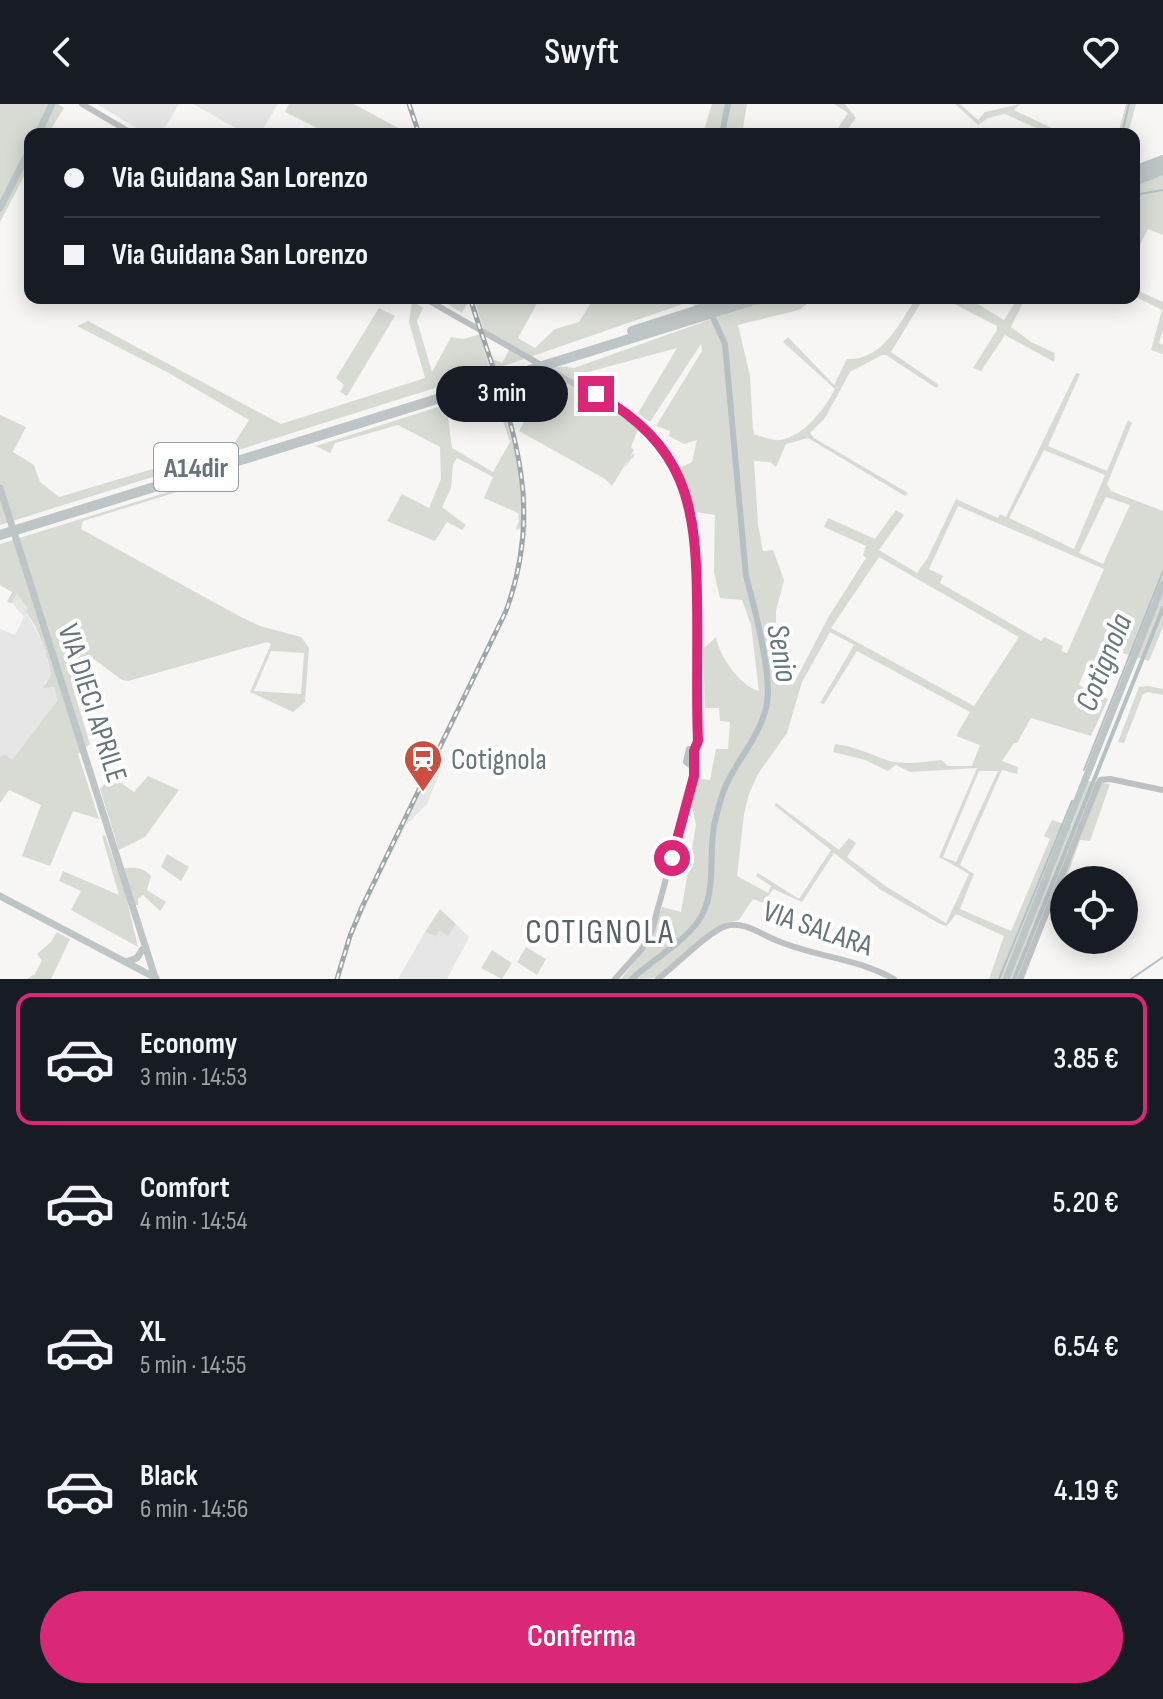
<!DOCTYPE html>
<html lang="it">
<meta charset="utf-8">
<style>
:root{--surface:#171b24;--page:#20242c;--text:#f1f3f6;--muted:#9ea1a6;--line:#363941;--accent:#db2777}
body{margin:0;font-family:"Sofia Sans Condensed",sans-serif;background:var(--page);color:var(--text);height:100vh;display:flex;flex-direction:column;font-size:30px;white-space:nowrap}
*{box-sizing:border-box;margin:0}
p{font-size:26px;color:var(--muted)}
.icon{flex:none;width:44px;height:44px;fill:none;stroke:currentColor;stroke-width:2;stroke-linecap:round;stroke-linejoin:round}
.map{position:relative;height:875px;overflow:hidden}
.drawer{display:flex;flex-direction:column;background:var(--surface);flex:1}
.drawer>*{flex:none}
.guide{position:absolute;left:24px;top:24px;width:1116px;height:176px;border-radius:16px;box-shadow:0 4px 20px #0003;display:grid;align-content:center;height:176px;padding:0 40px;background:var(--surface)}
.controls{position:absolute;left:1050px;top:762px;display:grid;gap:16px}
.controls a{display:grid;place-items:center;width:88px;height:88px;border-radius:50%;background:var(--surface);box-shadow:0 4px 20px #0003;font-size:40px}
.end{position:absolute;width:36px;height:36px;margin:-18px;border:10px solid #db2777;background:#fff;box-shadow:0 0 0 4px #fff}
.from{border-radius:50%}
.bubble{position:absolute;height:56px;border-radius:28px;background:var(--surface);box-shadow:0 4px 20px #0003;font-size:26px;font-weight:600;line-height:56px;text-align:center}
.guide b{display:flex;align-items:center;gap:28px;height:76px;font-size:30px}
.guide b+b{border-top:2px solid var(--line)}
.guide i{width:20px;height:20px;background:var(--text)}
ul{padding:14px 0 0;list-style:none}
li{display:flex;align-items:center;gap:24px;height:132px;margin:0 16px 12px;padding:0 24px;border:4px solid transparent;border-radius:16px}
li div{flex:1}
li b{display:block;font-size:30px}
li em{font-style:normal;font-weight:600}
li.selected{border-color:var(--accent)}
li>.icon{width:72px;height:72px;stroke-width:1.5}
.cta{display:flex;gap:16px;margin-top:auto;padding:16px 40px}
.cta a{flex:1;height:92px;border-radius:48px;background:var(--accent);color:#fff;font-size:32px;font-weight:600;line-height:92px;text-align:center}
header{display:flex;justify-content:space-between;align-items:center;height:104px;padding:0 40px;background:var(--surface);font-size:36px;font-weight:600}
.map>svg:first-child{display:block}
.built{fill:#e5e6e5}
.green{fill:#d7dbd4;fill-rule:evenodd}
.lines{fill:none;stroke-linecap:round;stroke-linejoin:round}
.stream{stroke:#b4c0c3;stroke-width:2}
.canal{stroke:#b4c0c3;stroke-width:4}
.river{stroke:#b4c0c3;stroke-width:6}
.tertiary{stroke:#bdc1c4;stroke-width:6}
.secondary{stroke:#bec5c7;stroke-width:7}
.motorway{stroke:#bec5c7;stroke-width:10}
.rail-casing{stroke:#9fa6a9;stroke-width:5}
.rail{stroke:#fff;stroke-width:2;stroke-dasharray:6;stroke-linecap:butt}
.route{stroke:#db2777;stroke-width:10}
.labels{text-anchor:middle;stroke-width:8;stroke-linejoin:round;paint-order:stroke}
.shield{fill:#fff;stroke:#949ea3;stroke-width:2}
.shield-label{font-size:28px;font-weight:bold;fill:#66757b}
.street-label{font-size:30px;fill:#66757b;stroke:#fff}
.poi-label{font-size:30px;fill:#66757b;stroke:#fff;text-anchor:start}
.water-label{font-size:32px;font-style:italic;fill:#667a7d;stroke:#fff}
.quarter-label{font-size:34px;letter-spacing:2px;fill:#576268;stroke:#fff}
</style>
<header><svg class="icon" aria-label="back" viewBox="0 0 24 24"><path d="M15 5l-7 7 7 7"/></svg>Swyft<svg class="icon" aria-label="heart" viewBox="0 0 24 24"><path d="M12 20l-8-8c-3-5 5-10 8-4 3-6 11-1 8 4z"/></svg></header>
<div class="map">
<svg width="1163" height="875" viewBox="0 0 1163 875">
<rect width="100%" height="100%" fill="#f7f6f4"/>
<g class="built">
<polygon points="97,0 179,0 161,30 146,30"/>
<polygon points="193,0 278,0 260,30 246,30"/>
<polygon points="469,194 474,194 495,265 489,267"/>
<polygon points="498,279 518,343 527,391 527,422 524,449 509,506 506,504 513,483 522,443 523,393 518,359 496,280"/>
<polygon points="17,490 27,503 26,508 44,541 51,571 44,580 54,583 57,597 11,657 0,654 0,525 15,531 24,513 12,499"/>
<polygon points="504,509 507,511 435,660 441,665 427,700 406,721 389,755 385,754"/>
<polygon points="383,758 386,760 353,830 339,875 336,875 349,832"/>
<polygon points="456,820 469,833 447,875 398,875 425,828 435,833 439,827 448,831"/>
</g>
<g class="green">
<polygon points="0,0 58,0 64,4 48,30 30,30 30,61 0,118"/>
<polygon points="289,0 354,0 409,30 329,30 285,8"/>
<polygon points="712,0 747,0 742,30 703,30"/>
<polygon points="834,0 845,0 856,14 844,30 834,30 848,9"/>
<polygon points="955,0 960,0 978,16 985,8 1020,0 1014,6 1064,30 1050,30 1005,10 988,14 978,21"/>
<polygon points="1126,0 1136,0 1128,30 1118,30"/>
<polygon points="1163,71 1163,131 1148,125 1134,153 1134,82"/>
<polygon points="1134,185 1163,198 1163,226 1159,239 1163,241 1163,250 1151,246 1162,206 1134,192"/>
<polygon points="438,194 469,194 469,196 462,209"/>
<polygon points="474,194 540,194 518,234 535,244 555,225 579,218 594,194 723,194 696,202 686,199 495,265 493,255 502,259 509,246 486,233"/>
<path d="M775,194H815L799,206L738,221L750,272L753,326L755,331C762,332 773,337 780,336C805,332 824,305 835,285L783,238L788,233L834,281L847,255C882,257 899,220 916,194H924L891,248L939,281L936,284L886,251H882L850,268L825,314L810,329L814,334L908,389L905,392L808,334L786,340L776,363L770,358L754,357L758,420L763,447L773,446L784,476L776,507V526L790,580L793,581L829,512L866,454L863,451L866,442L824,423L828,414L875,435L896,406L904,411L879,446L917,469L927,455L956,395L998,414L1000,410L1006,413L1076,269L1080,270L1048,342L1107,367L1128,316L1132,319L1107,380L1111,387L1163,407V523L1149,557L1112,546L1105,567L1086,563L1079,581L1108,595L1091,632L1031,614L1017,639H1014L1002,657L1018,663L1017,670L1002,666L960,761L974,770L960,805L1011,827L1050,735L1044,732L1052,716L1071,722L1088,677L1110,680L1090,737L1080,736L1068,770L1062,774L1024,875H989L1004,832L956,810L947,822L940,820L881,786L834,749L802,798L773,785L764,799L753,795L739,816C704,821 688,856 659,873C650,875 632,875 621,875L649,839L662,803L681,808L696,721L691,697L696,674L710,676L716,645H728L730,618L720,617L719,604H705L703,545L716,533C719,552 741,583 759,587L751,521L742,496L720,494L714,468L715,411L696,408L679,364L692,358L697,336L684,340L669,332L670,327L656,322L702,247L701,240L650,318L638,309L677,244L577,271V274L621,298L615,309L635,321L638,325L631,343L634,346L630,353L634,349V353L631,355L623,366L629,354L612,382L605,375L519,327L548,274L537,269C550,262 560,262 574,264C642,240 707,216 775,194ZM1044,346L1105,371L1074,445L1009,414ZM1106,393L1130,401L1103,460L1079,449ZM958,402L1104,465L1067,549L1061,547L1063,542L1044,533L1041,537L940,479L943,472L929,465ZM879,453L1019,533L974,602L831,524ZM830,528L854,541L820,599L824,600L857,547L970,608L956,632L980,641L972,662H948L941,656C923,658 907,661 890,657C871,651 855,642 835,640L833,648L865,656L888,667L896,661L910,668L977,664L939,753L969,770L946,819L887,783L847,753L856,739L849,734L839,746L776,699L774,701L831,746L799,795L758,769L756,772L771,782L768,789L737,772L744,710L749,690L758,670L787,629L802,578ZM979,667H998L956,758L943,753Z"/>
<polygon points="943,194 968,194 1004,216 1018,194 1025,194 1011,223 1031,238 1055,249 1054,258 1005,231 981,267 973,264 997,226 997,222"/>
<polygon points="412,197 423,204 417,217 432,268 451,233 464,235 480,230 489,267 0,421 0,311 26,323 13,348 34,361 40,378 59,393 213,347 223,340 235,338 249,316 167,268 77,222 88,217 281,320 425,274 409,218"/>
<polygon points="379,204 395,212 347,292 340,288 344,281 336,274"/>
<path d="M497,284L518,359L523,423L516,426L519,416L518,409L484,394L493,373L457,354L453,360L451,384L442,403L466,421L462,426L447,418L435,437L387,417L402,390L429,404L441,375L440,343L398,321L335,339L330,349L316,342ZM496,296L510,338L493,368L452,344L448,313L453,305Z"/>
<path d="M239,366L234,375L226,373L83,417L81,425L239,512L260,522L301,533L309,544L305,598L293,608L250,588L271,540L267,538L128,577L122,576L91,553L80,563L85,569L72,581L90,640L78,650L99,715L73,707L50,762L22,752L41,701L9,686L0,699V654L4,650L12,656L57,597L54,583L43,584L51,571C47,548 40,527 26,508L27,503L17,490L12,499L7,498L12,488L0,481V440ZM271,547L304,549L301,590L254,587Z"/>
<polygon points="1148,582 1163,585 1163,591 1148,588 1143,590 1124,639 1118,638 1139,583"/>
<polygon points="148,672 179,686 145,733 119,746 100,685 110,674 114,674 134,688"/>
<path d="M105,731L117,765C130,764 141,761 151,772L147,786L166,798L160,807L143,791L138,795V801H128L138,843L71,806L81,787L59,777L63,767L119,791L102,732Z"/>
<polygon points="167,750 189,763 181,777 161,763"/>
<polygon points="440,805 456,820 448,832 439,827 436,833 425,828"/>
<polygon points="57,828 70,835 51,875 27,875 35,870 42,856 37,850 51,838"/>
<polygon points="526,843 546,855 537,871 517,858"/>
<polygon points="492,846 512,859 502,875 481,864"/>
</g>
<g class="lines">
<g class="stream">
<polyline points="1122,30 1129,0"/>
<polyline points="1134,91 1163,86"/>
<polyline points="1084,666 1163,467"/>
<polyline points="999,875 1072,697"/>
<polyline points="1131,875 1163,853"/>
</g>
<polyline class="canal" points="1014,875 1163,504"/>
<g class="river">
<polyline points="722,30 728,0"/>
<path d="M632,875C652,856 680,841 697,819C719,789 707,750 715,717C718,705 721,692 726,681C738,655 762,629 767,599C772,571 754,501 746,472L725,240L704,194"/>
</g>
<g class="tertiary">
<polyline points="82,0 133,30"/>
<polyline points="424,194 634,314 650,330 679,372 694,419 697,450 698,637 694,647"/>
<polygon points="689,645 695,649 694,658 690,661 686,658"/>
<polyline points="615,875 641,846 652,826 694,672 693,659"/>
<path d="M658,875C674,863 709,827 726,822C743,816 762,831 778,837C816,853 857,854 894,875"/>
<polyline points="1020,875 1100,676 1110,675 1163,686"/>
</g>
<g class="secondary">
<polyline points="38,30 52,0"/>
<polyline points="0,104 30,45"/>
<polyline points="0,384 155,873"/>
<polyline points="0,792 156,874"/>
<polyline points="126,858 137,854 142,846"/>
<polyline points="1006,875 1163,480"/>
</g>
<g class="motorway">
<polyline points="1134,67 1163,56"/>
<polyline points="1134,77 1163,66"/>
<polyline points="632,227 736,194"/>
<polyline points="0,431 761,194"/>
</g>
<defs>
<g id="rail">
<polyline points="409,0 419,30"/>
<path d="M337,875L350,832L362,803L506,507C549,390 505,305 470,194"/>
</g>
</defs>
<use href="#rail" class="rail-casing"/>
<use href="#rail" class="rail"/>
</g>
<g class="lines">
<path class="route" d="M596,290C686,341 696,400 697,496C698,543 696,590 698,637L694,647V672L672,754"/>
</g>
<defs>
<symbol id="station-pin" viewBox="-11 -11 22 30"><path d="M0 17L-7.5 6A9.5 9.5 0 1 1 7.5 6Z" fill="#cd4d3e" stroke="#fff"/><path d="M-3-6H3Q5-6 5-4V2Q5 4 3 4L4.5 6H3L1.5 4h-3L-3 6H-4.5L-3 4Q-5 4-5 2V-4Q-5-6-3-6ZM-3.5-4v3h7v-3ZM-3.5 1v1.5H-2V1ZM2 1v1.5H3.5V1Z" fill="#fff"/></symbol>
</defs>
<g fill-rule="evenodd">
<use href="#station-pin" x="401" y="633" width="44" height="60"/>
</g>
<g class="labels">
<rect class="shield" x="154" y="339" width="84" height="48" rx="6"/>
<g class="shield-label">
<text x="196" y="373">A14dir</text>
</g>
<g class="street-label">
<text transform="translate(93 599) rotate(72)" y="10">VIA DIECI APRILE</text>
<text transform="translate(818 824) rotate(19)" y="10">VIA SALARA</text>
</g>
<g class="poi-label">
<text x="451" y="665">Cotignola</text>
</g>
<g class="water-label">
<text transform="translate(783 549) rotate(80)" y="11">Senio</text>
<text transform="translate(1103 558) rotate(-68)" y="11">Cotignola</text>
</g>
<g class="quarter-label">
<text x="600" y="839">COTIGNOLA</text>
</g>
</g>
</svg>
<div class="controls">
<a><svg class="icon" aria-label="locate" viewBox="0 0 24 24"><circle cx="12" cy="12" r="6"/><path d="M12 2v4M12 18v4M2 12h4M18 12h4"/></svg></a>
</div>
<i class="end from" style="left:672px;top:754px"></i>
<i class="end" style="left:596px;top:290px"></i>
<div class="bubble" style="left:436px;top:262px;width:132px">3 min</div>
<div class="guide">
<b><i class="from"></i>Via Guidana San Lorenzo</b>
<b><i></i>Via Guidana San Lorenzo</b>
</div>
</div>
<section class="drawer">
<ul>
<li class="selected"><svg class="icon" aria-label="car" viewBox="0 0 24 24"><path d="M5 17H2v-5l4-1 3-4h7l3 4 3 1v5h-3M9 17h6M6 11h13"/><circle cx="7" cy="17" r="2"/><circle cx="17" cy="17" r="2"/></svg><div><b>Economy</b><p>3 min · 14:53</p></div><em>3.85 €</em></li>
<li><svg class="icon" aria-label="car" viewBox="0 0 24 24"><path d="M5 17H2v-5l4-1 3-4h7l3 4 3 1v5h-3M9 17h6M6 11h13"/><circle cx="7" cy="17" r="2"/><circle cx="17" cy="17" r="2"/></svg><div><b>Comfort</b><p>4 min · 14:54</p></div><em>5.20 €</em></li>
<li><svg class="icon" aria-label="car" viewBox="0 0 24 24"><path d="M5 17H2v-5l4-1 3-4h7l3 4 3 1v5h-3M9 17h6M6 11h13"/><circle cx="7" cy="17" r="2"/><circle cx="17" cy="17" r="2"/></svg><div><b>XL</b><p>5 min · 14:55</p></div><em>6.54 €</em></li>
<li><svg class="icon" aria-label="car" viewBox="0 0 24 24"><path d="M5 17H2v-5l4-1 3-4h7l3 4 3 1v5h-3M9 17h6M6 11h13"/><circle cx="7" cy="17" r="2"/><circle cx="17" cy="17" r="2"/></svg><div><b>Black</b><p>6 min · 14:56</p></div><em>4.19 €</em></li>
</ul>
<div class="cta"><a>Conferma</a></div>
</section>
